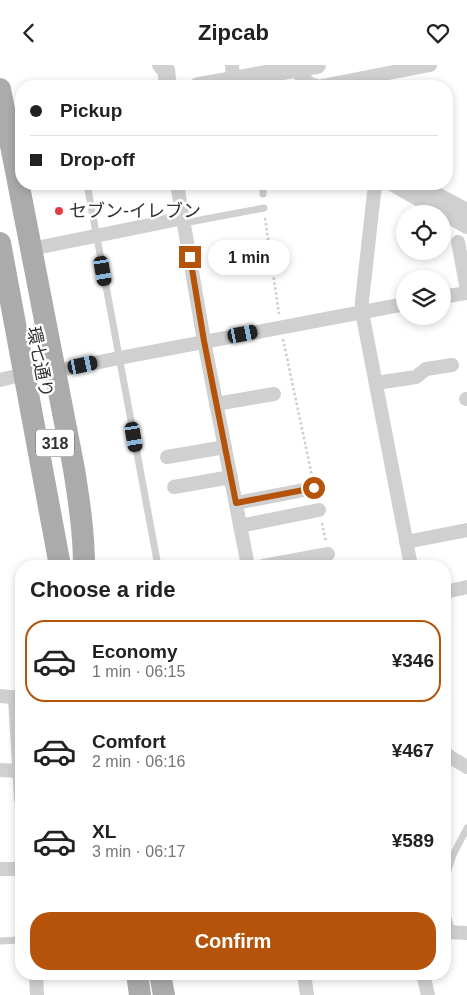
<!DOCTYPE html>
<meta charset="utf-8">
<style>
:root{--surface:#fff;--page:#f2f2f2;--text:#222;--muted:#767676;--line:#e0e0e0;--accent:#b45309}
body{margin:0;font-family:Arial,"Noto Sans JP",sans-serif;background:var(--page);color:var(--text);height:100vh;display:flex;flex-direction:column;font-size:19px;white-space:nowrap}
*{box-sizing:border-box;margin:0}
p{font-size:16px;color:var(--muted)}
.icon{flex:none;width:28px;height:28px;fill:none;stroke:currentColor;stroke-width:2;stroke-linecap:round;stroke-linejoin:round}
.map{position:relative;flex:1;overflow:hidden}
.side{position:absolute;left:15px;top:495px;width:436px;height:420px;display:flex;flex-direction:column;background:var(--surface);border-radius:20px;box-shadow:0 2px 8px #0003}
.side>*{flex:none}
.hud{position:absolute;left:15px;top:15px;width:438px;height:110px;border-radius:20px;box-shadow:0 2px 8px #0003;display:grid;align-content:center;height:110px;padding:0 15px;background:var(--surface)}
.tools{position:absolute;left:396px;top:140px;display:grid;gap:10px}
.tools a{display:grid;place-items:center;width:55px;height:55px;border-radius:50%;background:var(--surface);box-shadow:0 2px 8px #0003;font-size:25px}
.end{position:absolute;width:22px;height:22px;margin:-11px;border:6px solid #b45309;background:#fff;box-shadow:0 0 0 2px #fff}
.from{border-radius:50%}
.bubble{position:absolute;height:35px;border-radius:18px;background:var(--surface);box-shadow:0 2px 8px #0003;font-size:16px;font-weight:800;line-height:35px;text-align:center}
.car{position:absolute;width:15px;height:30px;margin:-15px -8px;border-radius:6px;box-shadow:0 0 4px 1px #0007;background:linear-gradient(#222 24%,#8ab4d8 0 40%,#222 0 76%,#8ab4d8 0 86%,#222 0)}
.hud b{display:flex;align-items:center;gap:18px;height:48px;font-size:19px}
.hud b+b{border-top:1px solid var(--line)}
.hud i{width:12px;height:12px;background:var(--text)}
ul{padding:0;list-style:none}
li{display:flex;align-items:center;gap:15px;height:82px;margin:0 10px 8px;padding:0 5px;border:2px solid transparent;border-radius:20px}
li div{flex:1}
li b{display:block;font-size:19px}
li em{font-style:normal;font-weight:800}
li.active{border-color:var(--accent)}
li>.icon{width:45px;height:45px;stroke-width:1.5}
h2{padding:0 15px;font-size:22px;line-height:60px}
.button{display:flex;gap:10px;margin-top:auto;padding:10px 15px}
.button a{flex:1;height:58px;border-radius:20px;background:var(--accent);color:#fff;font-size:20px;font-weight:800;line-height:58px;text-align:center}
header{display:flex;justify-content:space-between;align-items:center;height:65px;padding:0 15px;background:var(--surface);font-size:22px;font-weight:800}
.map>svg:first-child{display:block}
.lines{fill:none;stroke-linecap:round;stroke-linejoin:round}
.path{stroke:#cdcdcd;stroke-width:2.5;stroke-dasharray:2.5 2.5;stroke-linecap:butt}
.service{stroke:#d0d0d0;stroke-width:7}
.minor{stroke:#d0d0d0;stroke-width:14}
.tertiary{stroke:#d0d0d0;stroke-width:18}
.primary{stroke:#ababab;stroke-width:22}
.route{stroke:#b45309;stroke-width:6}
.poi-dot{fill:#e63946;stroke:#fff;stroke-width:2}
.labels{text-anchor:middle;stroke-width:5;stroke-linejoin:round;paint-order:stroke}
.shield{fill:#fff;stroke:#707070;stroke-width:1}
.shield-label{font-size:16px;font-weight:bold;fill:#333}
.poi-label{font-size:18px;fill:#333;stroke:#fff;text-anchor:start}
.street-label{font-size:18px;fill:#333;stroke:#fff}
</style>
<header><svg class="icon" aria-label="back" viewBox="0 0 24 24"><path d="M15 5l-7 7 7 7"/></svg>Zipcab<svg class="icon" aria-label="heart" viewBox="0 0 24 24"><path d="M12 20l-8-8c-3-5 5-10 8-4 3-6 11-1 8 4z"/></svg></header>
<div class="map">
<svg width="467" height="930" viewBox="0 0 467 930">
<rect width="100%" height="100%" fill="#fff"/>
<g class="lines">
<g class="path">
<polyline points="265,153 279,249"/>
<polyline points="283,274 312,411"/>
<polyline points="322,458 326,477"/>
</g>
<g class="service">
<polyline points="87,119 158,501"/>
<polyline points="263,119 263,129"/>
<polyline points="184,158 264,143"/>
<polyline points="445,814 453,790 467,763"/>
<polyline points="445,843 452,867"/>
<polyline points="0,876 21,875"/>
<polyline points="36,910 88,909"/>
</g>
<g class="minor">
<polyline points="232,0 233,15"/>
<polyline points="294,0 294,4 310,19 317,21"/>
<polyline points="322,21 430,0"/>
<polyline points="177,119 204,276 248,501"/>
<polyline points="375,119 362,236 362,247 411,501"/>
<polyline points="418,119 467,145"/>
<polyline points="458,177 467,225"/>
<polyline points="31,184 184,153"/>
<polyline points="442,232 467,228"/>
<polyline points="56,306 119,293 405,239"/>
<polyline points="0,315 12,312"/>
<polyline points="376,318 416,312 426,304 452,300"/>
<polyline points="466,334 467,334"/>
<polyline points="216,339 274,329"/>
<polyline points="167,392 225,382"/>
<polyline points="174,422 231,412"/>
<polyline points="236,438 314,423"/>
<polyline points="240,461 319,445"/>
<polyline points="406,477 467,465"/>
<polyline points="263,501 328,489"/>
<polyline points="445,527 467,522"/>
<polyline points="0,631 21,633"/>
<polyline points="15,633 21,734"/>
<polyline points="445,688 450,692 467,702"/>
<polyline points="0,705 21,706"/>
<polyline points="0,804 21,804"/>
<polyline points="445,867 467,868"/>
<polyline points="36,909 37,930"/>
<polyline points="304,909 307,930"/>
<polyline points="423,909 428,930"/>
</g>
<g class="tertiary">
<polyline points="161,0 166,5 168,21"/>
<polyline points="198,21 317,0"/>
<polyline points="395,119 467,160"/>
</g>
<g class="primary">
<path d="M0,24L74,404C79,436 84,468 84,501"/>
<polyline points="0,178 60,501"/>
<polyline points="137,909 140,930"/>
<polyline points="160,909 164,930"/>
</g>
</g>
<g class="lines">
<polyline class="route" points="190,192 204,276 236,438 314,423"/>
</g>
<circle class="poi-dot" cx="59" cy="146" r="5"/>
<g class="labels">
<rect class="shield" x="36" y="364.5" width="38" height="27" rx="4"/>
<g class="shield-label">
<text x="55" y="384">318</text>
</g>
<g class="poi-label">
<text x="69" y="152">セブン-イレブン</text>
</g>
<g class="street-label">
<text transform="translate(40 297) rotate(79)" y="6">環七通り</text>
</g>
</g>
</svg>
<div class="tools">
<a><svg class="icon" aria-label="locate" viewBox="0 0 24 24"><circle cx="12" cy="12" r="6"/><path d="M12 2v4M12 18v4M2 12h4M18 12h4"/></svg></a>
<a><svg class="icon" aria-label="layers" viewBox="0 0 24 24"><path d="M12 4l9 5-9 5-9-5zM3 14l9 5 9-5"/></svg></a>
</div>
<i class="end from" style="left:314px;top:423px"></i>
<i class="end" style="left:190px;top:192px"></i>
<div class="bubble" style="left:208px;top:175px;width:82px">1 min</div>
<i class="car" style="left:103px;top:206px;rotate:170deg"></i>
<i class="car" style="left:243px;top:269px;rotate:79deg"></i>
<i class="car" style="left:83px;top:300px;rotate:78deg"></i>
<i class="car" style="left:134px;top:372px;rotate:170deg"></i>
<div class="hud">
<b><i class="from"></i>Pickup</b>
<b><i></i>Drop-off</b>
</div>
<section class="side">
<h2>Choose a ride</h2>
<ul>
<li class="active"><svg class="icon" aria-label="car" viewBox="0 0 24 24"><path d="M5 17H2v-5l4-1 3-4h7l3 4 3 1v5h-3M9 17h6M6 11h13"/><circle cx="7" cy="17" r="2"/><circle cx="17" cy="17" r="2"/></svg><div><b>Economy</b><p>1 min · 06:15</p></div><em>¥346</em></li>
<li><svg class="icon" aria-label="car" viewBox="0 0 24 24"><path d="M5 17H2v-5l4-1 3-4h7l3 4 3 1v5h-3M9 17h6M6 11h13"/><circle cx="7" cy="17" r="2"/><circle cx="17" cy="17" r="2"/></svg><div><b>Comfort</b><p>2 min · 06:16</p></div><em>¥467</em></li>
<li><svg class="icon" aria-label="car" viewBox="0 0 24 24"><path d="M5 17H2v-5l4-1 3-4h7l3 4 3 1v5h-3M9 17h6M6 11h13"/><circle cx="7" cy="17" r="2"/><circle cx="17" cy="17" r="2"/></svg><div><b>XL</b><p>3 min · 06:17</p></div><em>¥589</em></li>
</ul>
<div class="button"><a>Confirm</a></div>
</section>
</div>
